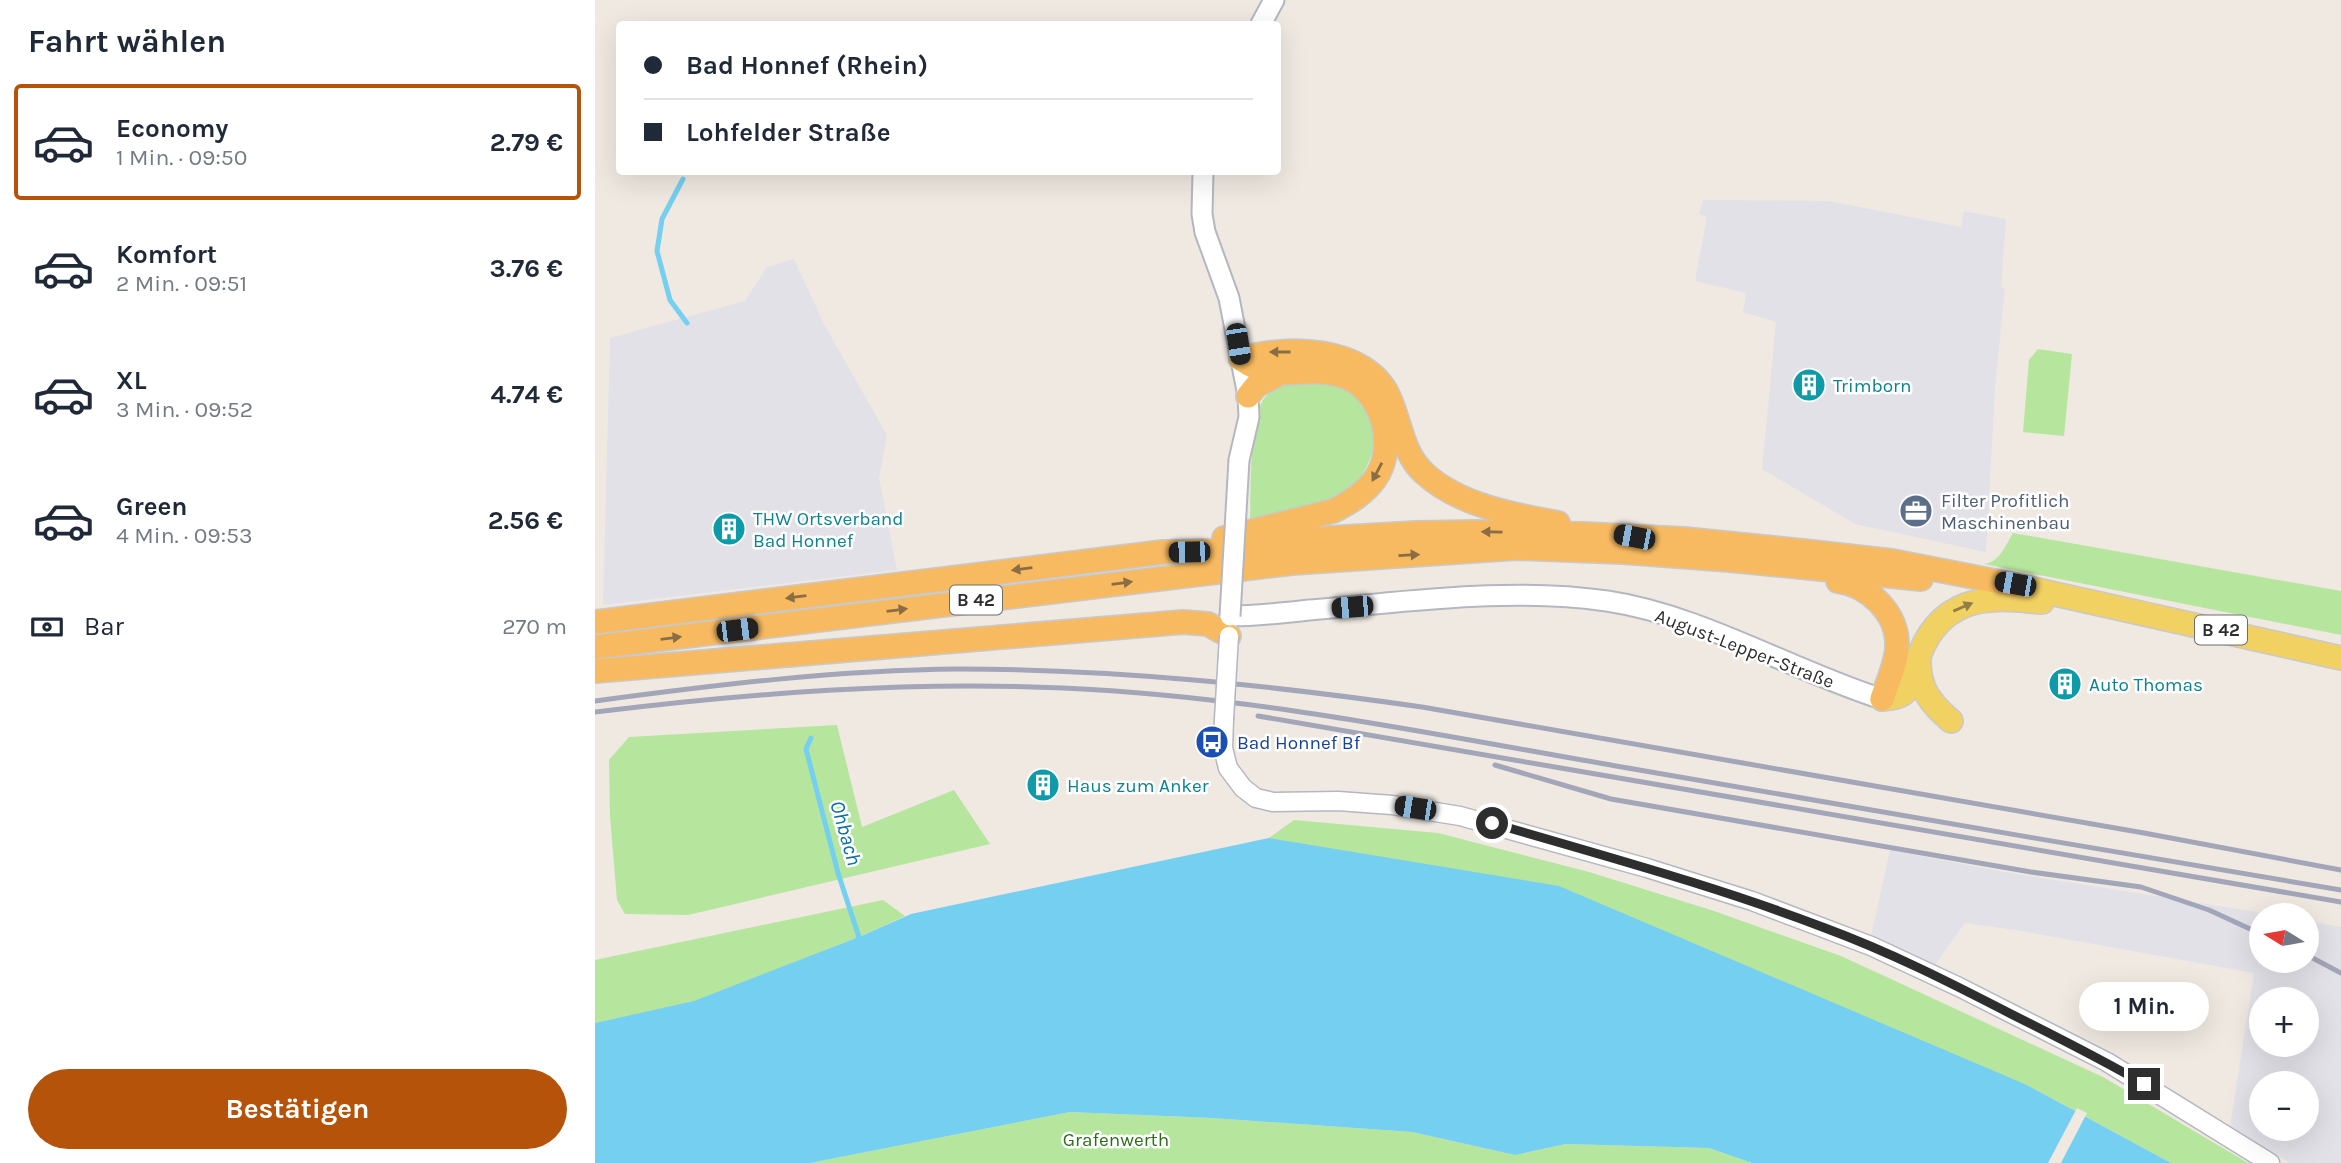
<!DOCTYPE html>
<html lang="de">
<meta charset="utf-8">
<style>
:root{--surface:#fff;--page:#f2f2f3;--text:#1f2937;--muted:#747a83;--line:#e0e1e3;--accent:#b45309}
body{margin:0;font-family:Karla,sans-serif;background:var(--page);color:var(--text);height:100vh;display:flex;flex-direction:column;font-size:26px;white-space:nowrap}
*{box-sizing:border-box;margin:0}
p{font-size:23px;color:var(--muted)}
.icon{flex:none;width:38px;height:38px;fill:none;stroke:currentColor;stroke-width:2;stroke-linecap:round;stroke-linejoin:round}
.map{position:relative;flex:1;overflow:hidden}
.sheet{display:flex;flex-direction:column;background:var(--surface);width:595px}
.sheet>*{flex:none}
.top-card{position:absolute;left:21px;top:21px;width:665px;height:154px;border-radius:7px;box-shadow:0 7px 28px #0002;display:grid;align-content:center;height:154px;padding:0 28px;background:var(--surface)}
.needle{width:46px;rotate:281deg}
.controls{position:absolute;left:1654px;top:903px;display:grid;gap:14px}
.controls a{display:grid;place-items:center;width:70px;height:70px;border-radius:50%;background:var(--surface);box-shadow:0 7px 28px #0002;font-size:35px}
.end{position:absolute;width:32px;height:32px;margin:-16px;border:9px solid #2e2e2e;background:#fff;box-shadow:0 0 0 4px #fff}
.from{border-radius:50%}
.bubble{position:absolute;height:49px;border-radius:24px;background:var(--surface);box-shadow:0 7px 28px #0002;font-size:23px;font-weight:700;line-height:49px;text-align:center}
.car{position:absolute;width:21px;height:42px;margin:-21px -10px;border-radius:9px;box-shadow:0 0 5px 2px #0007;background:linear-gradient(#222 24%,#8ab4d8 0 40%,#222 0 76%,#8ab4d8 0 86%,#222 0)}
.top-card b{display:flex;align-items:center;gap:24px;height:66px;font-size:26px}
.top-card b+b{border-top:2px solid var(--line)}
.top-card i{width:18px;height:18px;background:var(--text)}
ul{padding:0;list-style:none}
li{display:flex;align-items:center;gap:21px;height:116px;margin:0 14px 10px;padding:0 14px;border:4px solid transparent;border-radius:7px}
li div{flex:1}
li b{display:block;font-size:26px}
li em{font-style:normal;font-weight:700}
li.current{border-color:var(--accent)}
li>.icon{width:63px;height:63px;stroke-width:1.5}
h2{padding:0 28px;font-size:32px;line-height:84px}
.pay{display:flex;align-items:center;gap:18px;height:77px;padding:0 28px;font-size:26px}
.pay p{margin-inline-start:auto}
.action{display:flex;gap:14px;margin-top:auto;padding:14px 28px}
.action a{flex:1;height:80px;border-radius:42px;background:var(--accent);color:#fff;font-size:28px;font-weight:700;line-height:80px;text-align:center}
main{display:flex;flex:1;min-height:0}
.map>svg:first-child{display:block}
.industrial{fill:#e3e1e8;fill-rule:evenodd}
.green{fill:#b6e59e}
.water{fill:#75cff0}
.pier{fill:#efe9e1}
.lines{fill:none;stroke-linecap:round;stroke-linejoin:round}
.stream{stroke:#75cff0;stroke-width:5}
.tertiary-casing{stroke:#b4b7c1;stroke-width:21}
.secondary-casing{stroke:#b4b7c1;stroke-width:23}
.primary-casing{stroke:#c9c9c9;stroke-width:26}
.trunk-casing{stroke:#c9c9c9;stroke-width:26}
.tertiary{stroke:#fff;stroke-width:18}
.secondary{stroke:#fff;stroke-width:19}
.primary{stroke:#f2d163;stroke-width:23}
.trunk{stroke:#f8ba60;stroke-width:23}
.rail{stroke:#a3a6b8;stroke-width:5}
.tertiary-bridge-casing{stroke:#b4b7c1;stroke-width:21;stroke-linecap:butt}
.secondary-bridge-casing{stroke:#b4b7c1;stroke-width:23;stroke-linecap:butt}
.tertiary-bridge{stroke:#fff;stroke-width:18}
.secondary-bridge{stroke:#fff;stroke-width:19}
.oneway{fill:#896d44}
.oneway2{fill:#908048}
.route{stroke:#2e2e2e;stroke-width:9}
.labels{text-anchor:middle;stroke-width:5;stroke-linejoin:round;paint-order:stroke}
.shield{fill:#fff;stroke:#6d6d6d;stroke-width:2}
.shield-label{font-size:18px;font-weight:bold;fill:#2e2e2e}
.culture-label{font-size:19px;fill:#0d838f;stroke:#fff;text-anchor:start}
.service-label{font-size:19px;fill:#4e5e75;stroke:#fff;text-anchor:start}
.street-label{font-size:19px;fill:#2e2e2e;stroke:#fff}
.transit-label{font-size:19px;fill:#164399;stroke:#fff;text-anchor:start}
.park-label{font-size:19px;fill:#2c6e1b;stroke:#fff}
.water-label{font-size:21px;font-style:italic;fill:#0d6fa3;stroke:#fff}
</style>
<main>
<section class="sheet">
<h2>Fahrt wählen</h2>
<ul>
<li class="current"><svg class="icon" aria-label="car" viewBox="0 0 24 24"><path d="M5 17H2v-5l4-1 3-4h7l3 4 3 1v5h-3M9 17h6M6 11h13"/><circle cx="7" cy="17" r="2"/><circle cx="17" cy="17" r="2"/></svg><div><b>Economy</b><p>1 Min. · 09:50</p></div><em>2.79 €</em></li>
<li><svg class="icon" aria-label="car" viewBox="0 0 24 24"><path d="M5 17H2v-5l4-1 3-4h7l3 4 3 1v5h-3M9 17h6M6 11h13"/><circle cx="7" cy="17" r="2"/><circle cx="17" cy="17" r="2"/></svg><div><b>Komfort</b><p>2 Min. · 09:51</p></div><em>3.76 €</em></li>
<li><svg class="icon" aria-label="car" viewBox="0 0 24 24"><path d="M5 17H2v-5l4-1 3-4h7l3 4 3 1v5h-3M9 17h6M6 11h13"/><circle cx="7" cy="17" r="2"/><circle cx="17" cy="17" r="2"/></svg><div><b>XL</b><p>3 Min. · 09:52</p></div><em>4.74 €</em></li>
<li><svg class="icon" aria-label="car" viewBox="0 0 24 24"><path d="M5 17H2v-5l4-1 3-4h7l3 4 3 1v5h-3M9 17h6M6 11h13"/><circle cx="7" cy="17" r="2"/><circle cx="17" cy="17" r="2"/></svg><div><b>Green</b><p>4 Min. · 09:53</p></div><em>2.56 €</em></li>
</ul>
<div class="pay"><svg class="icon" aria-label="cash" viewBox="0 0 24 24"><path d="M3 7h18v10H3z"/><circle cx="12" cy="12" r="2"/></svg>Bar<p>270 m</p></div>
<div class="action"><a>Bestätigen</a></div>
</section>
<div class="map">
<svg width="1746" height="1163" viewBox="0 0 1746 1163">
<rect width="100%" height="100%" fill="#efe9e1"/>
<g class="industrial">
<polygon points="1108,200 1234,201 1366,227 1369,211 1411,219 1406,287 1410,288 1400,388 1391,552 1260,524 1167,469 1181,322 1148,312 1151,293 1100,281 1112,217 1104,214"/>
<polygon points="199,259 229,324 292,435 284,478 302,570 8,605 15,338 150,301 172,267"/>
<path d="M1295,850L1415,873L1681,915H1666V961H1712V921L1746,927V1163H1695L1635,1126L1659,973L1421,930L1370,923L1340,965L1276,936ZM1666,999H1712V1045H1666ZM1666,1083H1712V1129H1666Z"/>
</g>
<g class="green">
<polygon points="1443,349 1477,354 1469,436 1428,432 1434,360"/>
<path d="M695,382C707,382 739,380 748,385C788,407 788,463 753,489C727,508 686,512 655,520C656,491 654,423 668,400C674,391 685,387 695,382Z"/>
<path d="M1418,533L1746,591V635L1389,564C1405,562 1410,546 1418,533Z"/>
<polygon points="242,725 267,827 359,790 395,844 93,915 30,914 22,900 15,816 14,760 34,737"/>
<polygon points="699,820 843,833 994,872 1119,911 1246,956 1508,1077 1653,1163 1576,1163 1432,1085 674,838"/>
<polygon points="288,900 310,916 264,937 99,1002 0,1023 0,960"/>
<polygon points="475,1112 617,1118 817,1132 920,1155 971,1144 1114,1148 1157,1163 215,1163"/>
</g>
<polygon class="water" points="674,838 964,886 1432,1085 1576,1163 1157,1163 1114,1148 971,1144 920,1155 817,1132 617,1118 475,1112 215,1163 0,1163 0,1023 99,1001 264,937 316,914"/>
<polygon class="pier" points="1482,1108 1492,1113 1466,1163 1453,1163"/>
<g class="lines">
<g class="stream">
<polyline points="88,179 67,219 62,251 75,300 92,323"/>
<polyline points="216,738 211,749 243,873 264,937 260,943"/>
</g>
<defs>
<polyline id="tertiary" points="629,719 628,748 633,768 648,788 661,798 678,802 743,801 797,805 865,816 1052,868 1157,901 1276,946 1364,987 1512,1062 1675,1163"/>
<g id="secondary">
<polyline points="666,24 679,0"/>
<polyline points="608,172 607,214 610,232 634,298 653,396 654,417 644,460"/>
<path d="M635,616C661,616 688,613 714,610C813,602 913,587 1012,601C1106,615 1196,670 1287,699"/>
</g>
<g id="primary">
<polyline points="1420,585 1746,658"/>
<path d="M1324,662C1324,689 1336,704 1356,721"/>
<path d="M1287,699C1295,698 1306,698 1312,690C1317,683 1318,673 1321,665C1329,638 1344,615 1371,605C1395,596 1422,600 1447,602"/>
</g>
<g id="trunk">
<path d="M646,359C691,345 771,346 794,397C806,423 807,453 829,473C863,505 919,515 963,523"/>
<polyline points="653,396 661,386 684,374"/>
<path d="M629,538L738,511C754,503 769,494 780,479C802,448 789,394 753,378C713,361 684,387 646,359"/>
<path d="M1243,581C1273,585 1303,613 1302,646C1302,663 1292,683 1287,699"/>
<polyline points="0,622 568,552 620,551 717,539 821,533 881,532 989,534 1089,539 1208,551 1297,561 1420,585"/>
<polyline points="0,647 697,563 921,548 1028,552 1135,560 1326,579"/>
<polyline points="0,671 588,622 613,624 634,636"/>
</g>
</defs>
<use href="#tertiary" class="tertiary-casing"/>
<use href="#secondary" class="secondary-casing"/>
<use href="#primary" class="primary-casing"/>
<use href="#trunk" class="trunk-casing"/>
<use href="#tertiary" class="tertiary"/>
<use href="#secondary" class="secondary"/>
<use href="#primary" class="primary"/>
<use href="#trunk" class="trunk"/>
<g class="rail">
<path d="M0,701C120,685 242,670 363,669C519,669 673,685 827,707L1549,833L1746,870"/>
<path d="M0,712C157,693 310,681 468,688C655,696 838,734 1021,766C1263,807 1504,850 1746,890"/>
<polyline points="663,716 1746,902"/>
<polyline points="900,765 1016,799 1436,872 1546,887 1614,910 1666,934"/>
<polyline points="1712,955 1746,973"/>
</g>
<defs>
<polyline id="tertiary-bridge" points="629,719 634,636"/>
<polyline id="secondary-bridge" points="635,616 644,460"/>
</defs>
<use href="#tertiary-bridge" class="tertiary-bridge-casing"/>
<use href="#secondary-bridge" class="secondary-bridge-casing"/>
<use href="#tertiary-bridge" class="tertiary-bridge"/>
<use href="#secondary-bridge" class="secondary-bridge"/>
</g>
<defs><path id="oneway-solid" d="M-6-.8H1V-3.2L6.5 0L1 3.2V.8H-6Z" transform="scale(1.75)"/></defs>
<g class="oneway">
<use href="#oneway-solid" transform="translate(685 352) rotate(180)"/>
<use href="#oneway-solid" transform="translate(782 472) rotate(118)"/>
<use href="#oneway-solid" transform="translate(897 532) rotate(-179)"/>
<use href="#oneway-solid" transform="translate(814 555) rotate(-3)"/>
<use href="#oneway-solid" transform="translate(427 569) rotate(173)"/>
<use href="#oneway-solid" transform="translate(527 583) rotate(-7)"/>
<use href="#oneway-solid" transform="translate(201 597) rotate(173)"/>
<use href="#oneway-solid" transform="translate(302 610) rotate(-7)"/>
<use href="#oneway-solid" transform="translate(76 638) rotate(-7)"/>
</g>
<use class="oneway2" href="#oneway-solid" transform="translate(1368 607) rotate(-23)"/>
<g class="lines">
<path class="route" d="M897,823C1009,856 1121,886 1230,928C1295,952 1356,983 1418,1015C1462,1037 1506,1059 1549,1084"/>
</g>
<defs>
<symbol id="building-disc" viewBox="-11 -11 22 22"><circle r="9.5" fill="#0f9aa8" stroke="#fff"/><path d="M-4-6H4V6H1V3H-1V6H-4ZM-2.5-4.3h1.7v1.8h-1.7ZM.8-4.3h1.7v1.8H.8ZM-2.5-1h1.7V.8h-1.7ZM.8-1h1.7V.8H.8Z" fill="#fff"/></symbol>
<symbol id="office-disc" viewBox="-11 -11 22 22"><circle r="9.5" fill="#5c6f8a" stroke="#fff"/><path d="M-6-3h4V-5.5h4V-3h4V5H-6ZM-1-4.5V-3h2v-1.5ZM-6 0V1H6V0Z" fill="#fff"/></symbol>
<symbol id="bus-disc" viewBox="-11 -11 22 22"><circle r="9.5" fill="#1a4fb4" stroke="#fff"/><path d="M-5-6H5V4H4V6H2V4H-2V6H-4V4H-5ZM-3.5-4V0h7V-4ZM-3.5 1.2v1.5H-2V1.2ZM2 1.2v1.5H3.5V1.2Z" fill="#fff"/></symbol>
</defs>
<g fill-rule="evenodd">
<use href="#building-disc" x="1195" y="366" width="38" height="38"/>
<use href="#office-disc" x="1302" y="492" width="38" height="38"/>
<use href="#building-disc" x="115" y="510" width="38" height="38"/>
<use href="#building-disc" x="1451" y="665" width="38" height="38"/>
<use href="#bus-disc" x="598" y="723" width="38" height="38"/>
<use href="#building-disc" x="429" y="766" width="38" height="38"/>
</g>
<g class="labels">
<g class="shield">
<rect x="355" y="585.5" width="52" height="29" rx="5"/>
<rect x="1600" y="615.5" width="52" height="29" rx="5"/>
</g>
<g class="shield-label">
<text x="381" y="606">B 42</text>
<text x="1626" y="636">B 42</text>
</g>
<g class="culture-label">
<text x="1238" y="392">Trimborn</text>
<text x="158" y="525">THW Ortsverband<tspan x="158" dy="22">Bad Honnef</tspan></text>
<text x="1494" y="691">Auto Thomas</text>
<text x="472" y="792">Haus zum Anker</text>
</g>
<g class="service-label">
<text x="1346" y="507">Filter Profitlich<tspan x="1346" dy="22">Maschinenbau</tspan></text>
</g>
<g class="street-label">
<text transform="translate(1150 648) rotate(21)" y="7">August-Lepper-Straße</text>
</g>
<g class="transit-label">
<text x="642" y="749">Bad Honnef Bf</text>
</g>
<g class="park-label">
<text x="521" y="1146">Grafenwerth</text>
</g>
<g class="water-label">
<text transform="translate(251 833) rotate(74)" y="7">Ohbach</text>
</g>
</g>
</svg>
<div class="controls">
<a><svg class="needle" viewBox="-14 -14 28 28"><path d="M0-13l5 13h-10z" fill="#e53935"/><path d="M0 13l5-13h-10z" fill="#747a83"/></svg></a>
<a>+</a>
<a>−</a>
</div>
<i class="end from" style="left:897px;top:823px"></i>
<i class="end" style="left:1549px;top:1084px"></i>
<div class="bubble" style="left:1484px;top:982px;width:130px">1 Min.</div>
<i class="car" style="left:643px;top:344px;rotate:171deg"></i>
<i class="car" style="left:1039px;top:537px;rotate:281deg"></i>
<i class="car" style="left:594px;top:552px;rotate:269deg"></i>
<i class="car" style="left:1420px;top:584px;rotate:280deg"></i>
<i class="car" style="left:757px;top:607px;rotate:265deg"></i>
<i class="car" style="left:142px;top:630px;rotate:83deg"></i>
<i class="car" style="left:820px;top:808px;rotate:279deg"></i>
<div class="top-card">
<b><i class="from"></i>Bad Honnef (Rhein)</b>
<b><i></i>Lohfelder Straße</b>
</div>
</div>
</main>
